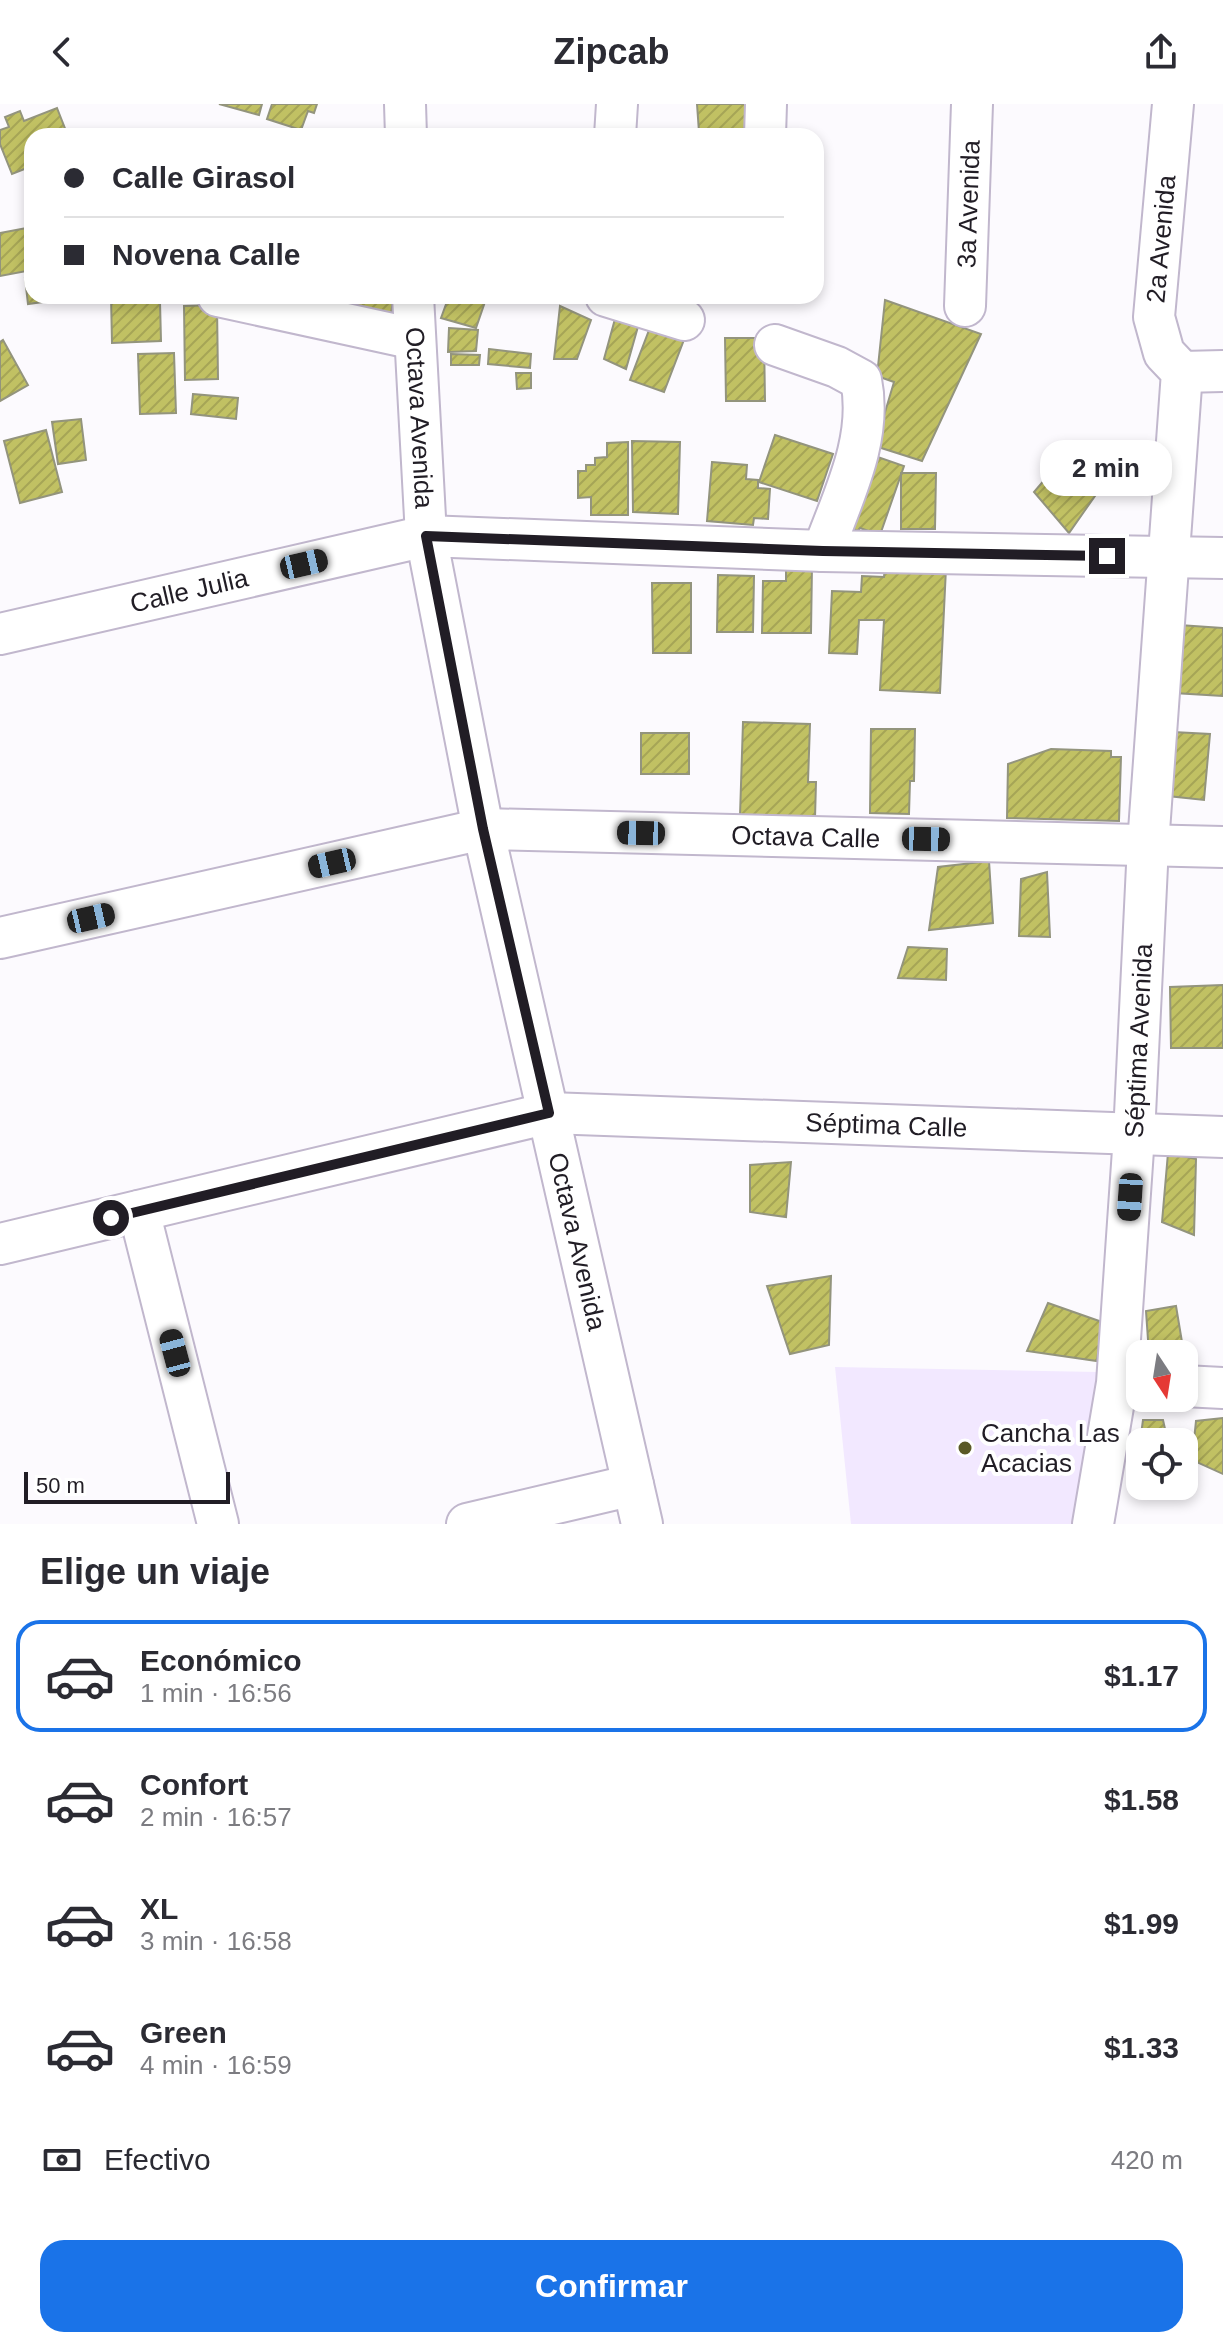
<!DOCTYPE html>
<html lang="es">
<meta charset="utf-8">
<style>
:root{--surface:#fff;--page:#f7f7f7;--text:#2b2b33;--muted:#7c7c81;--line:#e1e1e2;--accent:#1a73e8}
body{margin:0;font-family:Helvetica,sans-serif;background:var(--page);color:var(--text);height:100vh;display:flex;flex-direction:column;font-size:30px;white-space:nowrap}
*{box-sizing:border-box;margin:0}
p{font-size:26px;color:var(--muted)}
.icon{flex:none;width:44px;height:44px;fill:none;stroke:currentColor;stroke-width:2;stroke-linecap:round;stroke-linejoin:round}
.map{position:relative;height:1420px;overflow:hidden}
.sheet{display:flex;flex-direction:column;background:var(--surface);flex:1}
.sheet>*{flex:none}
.banner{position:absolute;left:24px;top:24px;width:800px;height:176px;border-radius:24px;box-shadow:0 4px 12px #0003;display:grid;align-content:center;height:176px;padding:0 40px;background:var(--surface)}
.needle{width:52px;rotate:168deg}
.buttons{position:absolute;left:1126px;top:1236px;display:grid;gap:16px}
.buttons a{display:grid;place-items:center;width:72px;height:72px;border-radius:16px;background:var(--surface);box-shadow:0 4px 12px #0003;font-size:40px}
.scale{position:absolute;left:24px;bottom:20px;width:206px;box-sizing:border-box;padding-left:8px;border:4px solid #211d25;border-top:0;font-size:22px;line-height:28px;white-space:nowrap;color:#211d25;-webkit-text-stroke:6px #fff;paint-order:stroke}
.end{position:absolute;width:36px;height:36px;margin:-18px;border:10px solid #211d25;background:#fff;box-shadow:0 0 0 4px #fff}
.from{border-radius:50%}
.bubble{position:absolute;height:56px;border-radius:24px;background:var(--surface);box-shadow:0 4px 12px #0003;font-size:26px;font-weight:700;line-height:56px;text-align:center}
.car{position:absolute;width:24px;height:48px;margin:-24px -12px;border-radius:10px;box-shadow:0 0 6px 2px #0007;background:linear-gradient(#222 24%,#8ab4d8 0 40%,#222 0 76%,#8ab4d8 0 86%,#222 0)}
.banner b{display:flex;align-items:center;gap:28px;height:76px;font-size:30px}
.banner b+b{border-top:2px solid var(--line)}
.banner i{width:20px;height:20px;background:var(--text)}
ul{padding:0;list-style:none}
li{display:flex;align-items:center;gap:24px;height:112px;margin:0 16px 12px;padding:0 24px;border:4px solid transparent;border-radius:24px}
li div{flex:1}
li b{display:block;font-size:30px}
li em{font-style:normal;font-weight:700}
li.on{border-color:var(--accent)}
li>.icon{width:72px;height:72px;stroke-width:1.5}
h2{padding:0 40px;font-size:36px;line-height:96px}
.pay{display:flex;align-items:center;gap:20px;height:88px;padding:0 40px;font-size:30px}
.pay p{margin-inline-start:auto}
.action{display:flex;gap:16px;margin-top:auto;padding:16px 40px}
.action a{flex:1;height:92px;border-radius:24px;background:var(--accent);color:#fff;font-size:32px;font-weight:700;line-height:92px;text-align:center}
header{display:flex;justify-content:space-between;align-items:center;height:104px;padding:0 40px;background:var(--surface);font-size:36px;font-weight:700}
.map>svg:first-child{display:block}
.green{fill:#f2e8ff}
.building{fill:url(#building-hatch);stroke:#93947d;stroke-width:2}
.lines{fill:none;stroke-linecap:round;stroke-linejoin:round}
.minor-casing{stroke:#c1b7cd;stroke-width:44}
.minor{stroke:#fff;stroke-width:40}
.route{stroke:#211d25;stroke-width:10}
.poi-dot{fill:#5a5926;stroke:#fff;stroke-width:3}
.labels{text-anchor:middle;stroke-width:8;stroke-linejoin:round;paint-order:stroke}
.street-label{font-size:26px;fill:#211d25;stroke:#fff}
.poi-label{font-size:26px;fill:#211d25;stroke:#fff;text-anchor:start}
</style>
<header><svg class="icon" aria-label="back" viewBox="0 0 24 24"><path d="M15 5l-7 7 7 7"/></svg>Zipcab<svg class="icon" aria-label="share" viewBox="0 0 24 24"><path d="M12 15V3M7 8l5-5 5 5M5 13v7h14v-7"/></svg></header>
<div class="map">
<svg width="1223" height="1420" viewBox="0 0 1223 1420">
<defs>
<pattern id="building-hatch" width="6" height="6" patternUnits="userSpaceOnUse" patternTransform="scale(2)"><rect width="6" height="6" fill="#c1c163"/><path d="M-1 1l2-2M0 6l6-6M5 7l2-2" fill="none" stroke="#a6a556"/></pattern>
</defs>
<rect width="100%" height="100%" fill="#fcfafe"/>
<polygon class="green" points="835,1263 1098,1268 1075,1420 851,1420"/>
<g class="building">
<polygon points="219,0 262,0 259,11"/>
<polygon points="272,0 317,0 314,9 308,7 301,26 267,15"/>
<polygon points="697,0 747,0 750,27 699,28"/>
<polygon points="57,4 68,32 32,32 32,62 12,70 0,40 0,26 9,23 5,13 20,7 24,17"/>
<polygon points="32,123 32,166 0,172 0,129"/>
<polygon points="32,173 32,192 86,192 28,200 25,174"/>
<polygon points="111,192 143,192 143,198 160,198 161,237 112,239"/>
<polygon points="307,192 394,192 391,209"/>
<polygon points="449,192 487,192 476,224 441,214"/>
<polygon points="885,196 981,230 922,357 875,342 894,278 877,272"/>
<polygon points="217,201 218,275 185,276 184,202"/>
<polygon points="560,202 591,216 577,255 554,255"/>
<polygon points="615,215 639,219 626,265 604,255"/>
<polygon points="651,221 685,233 664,288 630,276"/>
<polygon points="449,224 478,226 476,247 448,248"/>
<polygon points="725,234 764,234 765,297 726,297"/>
<polygon points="3,236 28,281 0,297 0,238"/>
<polygon points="489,245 531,250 530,264 488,260"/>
<polygon points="174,249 176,309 140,310 138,250"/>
<polygon points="451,250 480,251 479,261 451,261"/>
<polygon points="516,269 531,269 531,284 517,285"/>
<polygon points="193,290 238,294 236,315 191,310"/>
<polygon points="81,315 86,356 58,360 52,318"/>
<polygon points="46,326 62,388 20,399 4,337"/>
<polygon points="775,331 833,350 817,397 759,378"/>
<polygon points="632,337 680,338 678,410 633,408"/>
<polygon points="628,338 628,411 591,411 591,393 578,394 578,367 586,367 586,361 595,361 595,354 607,353 607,339"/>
<polygon points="1075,340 1116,362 1069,429 1034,388"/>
<polygon points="869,350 904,362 880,431 860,424 858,427 850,424"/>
<polygon points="712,358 747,361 746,375 758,376 758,384 770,385 768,415 754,414 753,421 707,417"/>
<polygon points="901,369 936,369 935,425 901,425"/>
<polygon points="786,460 812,461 811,529 762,529 763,477 786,477"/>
<polygon points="885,462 946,464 940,589 880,586 884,516 859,516 857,550 829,549 832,487 861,488 862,472 884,473"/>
<polygon points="718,471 754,472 753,528 717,528"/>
<polygon points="652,479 691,479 691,549 653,549"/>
<polygon points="1179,521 1223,524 1223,592 1174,589"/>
<polygon points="743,618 810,620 808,678 816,678 815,714 740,712"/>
<polygon points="871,625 915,625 914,677 910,677 909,710 870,709"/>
<polygon points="1173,628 1210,630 1204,696 1168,692"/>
<rect x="641" y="629" width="48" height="41"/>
<polygon points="1051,645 1111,647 1111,653 1121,653 1119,717 1007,714 1008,660"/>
<polygon points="989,757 993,819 929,826 938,763"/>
<polygon points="1047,768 1050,833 1019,832 1021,775"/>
<polygon points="908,843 947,845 946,876 898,874"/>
<polygon points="1223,881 1223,944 1171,944 1170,883"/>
<polygon points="1168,1049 1196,1055 1194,1131 1162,1118"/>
<polygon points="791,1058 786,1113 750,1108 750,1061"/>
<polygon points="831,1172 829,1241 790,1250 767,1182"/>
<polygon points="1048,1199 1102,1218 1097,1257 1027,1247"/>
<polygon points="1176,1202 1184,1250 1149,1250 1146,1207"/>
<polygon points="1223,1314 1223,1370 1192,1356 1196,1317"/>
<polygon points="1143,1316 1163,1316 1168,1338 1140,1338"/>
<polygon points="1140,1342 1140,1382 1179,1382 1180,1386 1136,1383"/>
</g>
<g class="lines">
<defs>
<g id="minor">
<polyline points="405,0 406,32"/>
<polyline points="615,32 617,0"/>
<polyline points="765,32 766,0"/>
<polyline points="218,192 415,235"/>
<path id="s1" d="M413,192L426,432L483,725L642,1420"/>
<polyline points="606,192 684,216"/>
<path id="s2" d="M965,202L972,0"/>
<path d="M775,241L837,263L861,276C873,335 843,392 823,447"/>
<polyline points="1182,268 1223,267"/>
<path id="s3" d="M0,530L426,432L823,447L1223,454"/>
<path id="s4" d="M0,834L483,725L1223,743"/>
<polyline points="139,1107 218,1420"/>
<path id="s5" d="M0,1140L549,1009L1223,1033"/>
<polyline points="1184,1282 1223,1284"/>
<polyline points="467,1420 633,1381"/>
<path id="s6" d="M1093,1420L1117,1279L1134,1031L1148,741L1182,268L1164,249L1154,213L1173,0"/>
</g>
</defs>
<use href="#minor" class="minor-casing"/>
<use href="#minor" class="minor"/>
</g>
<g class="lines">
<polyline class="route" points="111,1114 549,1009 483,725 426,432 823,447 1107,452"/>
</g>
<circle class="poi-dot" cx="965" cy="1344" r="8"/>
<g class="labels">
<g class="street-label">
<text dy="9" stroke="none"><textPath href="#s2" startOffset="102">3a Avenida</textPath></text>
<text dy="9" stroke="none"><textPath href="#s6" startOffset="1298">2a Avenida</textPath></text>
<text dy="9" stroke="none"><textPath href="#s1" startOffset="122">Octava Avenida</textPath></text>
<text dy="9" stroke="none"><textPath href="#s3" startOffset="194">Calle Julia</textPath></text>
<text dy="9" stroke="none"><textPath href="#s4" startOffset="818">Octava Calle</textPath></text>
<text dy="9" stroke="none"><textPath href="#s6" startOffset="486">Séptima Avenida</textPath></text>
<text dy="9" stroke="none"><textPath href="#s5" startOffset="902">Séptima Calle</textPath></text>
<text dy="9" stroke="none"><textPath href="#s1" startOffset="962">Octava Avenida</textPath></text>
</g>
<g class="poi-label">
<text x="981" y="1338">Cancha Las<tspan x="981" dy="30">Acacias</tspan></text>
</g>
</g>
</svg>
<div class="buttons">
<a><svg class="needle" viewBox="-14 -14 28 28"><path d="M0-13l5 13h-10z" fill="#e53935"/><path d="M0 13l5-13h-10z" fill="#7c7c81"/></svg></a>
<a><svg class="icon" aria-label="locate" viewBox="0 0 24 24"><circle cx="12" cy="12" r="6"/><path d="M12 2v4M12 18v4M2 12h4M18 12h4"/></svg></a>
</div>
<div class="scale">50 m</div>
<i class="end from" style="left:111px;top:1114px"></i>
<i class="end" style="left:1107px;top:452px"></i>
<div class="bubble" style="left:1040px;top:336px;width:132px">2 min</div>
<i class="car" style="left:304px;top:460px;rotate:77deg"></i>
<i class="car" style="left:641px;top:729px;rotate:271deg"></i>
<i class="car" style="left:926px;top:735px;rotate:91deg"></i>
<i class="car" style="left:332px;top:759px;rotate:257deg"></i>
<i class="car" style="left:91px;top:814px;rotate:77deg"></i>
<i class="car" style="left:1130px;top:1093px;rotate:184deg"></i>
<i class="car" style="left:175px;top:1249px;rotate:345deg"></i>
<div class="banner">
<b><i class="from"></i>Calle Girasol</b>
<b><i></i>Novena Calle</b>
</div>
</div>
<section class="sheet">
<h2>Elige un viaje</h2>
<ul>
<li class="on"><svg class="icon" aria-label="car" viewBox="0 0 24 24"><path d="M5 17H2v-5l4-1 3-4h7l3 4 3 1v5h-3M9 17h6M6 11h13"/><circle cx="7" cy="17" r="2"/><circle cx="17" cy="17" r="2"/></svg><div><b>Económico</b><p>1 min · 16:56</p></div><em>$1.17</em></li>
<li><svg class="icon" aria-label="car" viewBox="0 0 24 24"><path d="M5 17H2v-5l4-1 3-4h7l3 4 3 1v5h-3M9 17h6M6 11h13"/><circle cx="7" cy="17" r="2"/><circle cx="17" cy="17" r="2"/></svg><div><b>Confort</b><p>2 min · 16:57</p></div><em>$1.58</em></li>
<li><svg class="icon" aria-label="car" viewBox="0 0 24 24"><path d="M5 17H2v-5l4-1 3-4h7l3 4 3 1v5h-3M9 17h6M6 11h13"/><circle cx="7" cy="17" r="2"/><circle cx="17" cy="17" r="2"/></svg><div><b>XL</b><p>3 min · 16:58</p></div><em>$1.99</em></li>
<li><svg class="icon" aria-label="car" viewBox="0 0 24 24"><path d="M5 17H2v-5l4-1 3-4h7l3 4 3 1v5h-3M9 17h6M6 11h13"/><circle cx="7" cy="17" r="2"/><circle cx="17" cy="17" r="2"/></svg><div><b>Green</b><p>4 min · 16:59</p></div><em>$1.33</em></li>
</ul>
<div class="pay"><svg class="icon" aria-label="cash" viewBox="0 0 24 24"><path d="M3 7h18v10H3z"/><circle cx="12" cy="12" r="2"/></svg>Efectivo<p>420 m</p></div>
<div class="action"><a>Confirmar</a></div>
</section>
